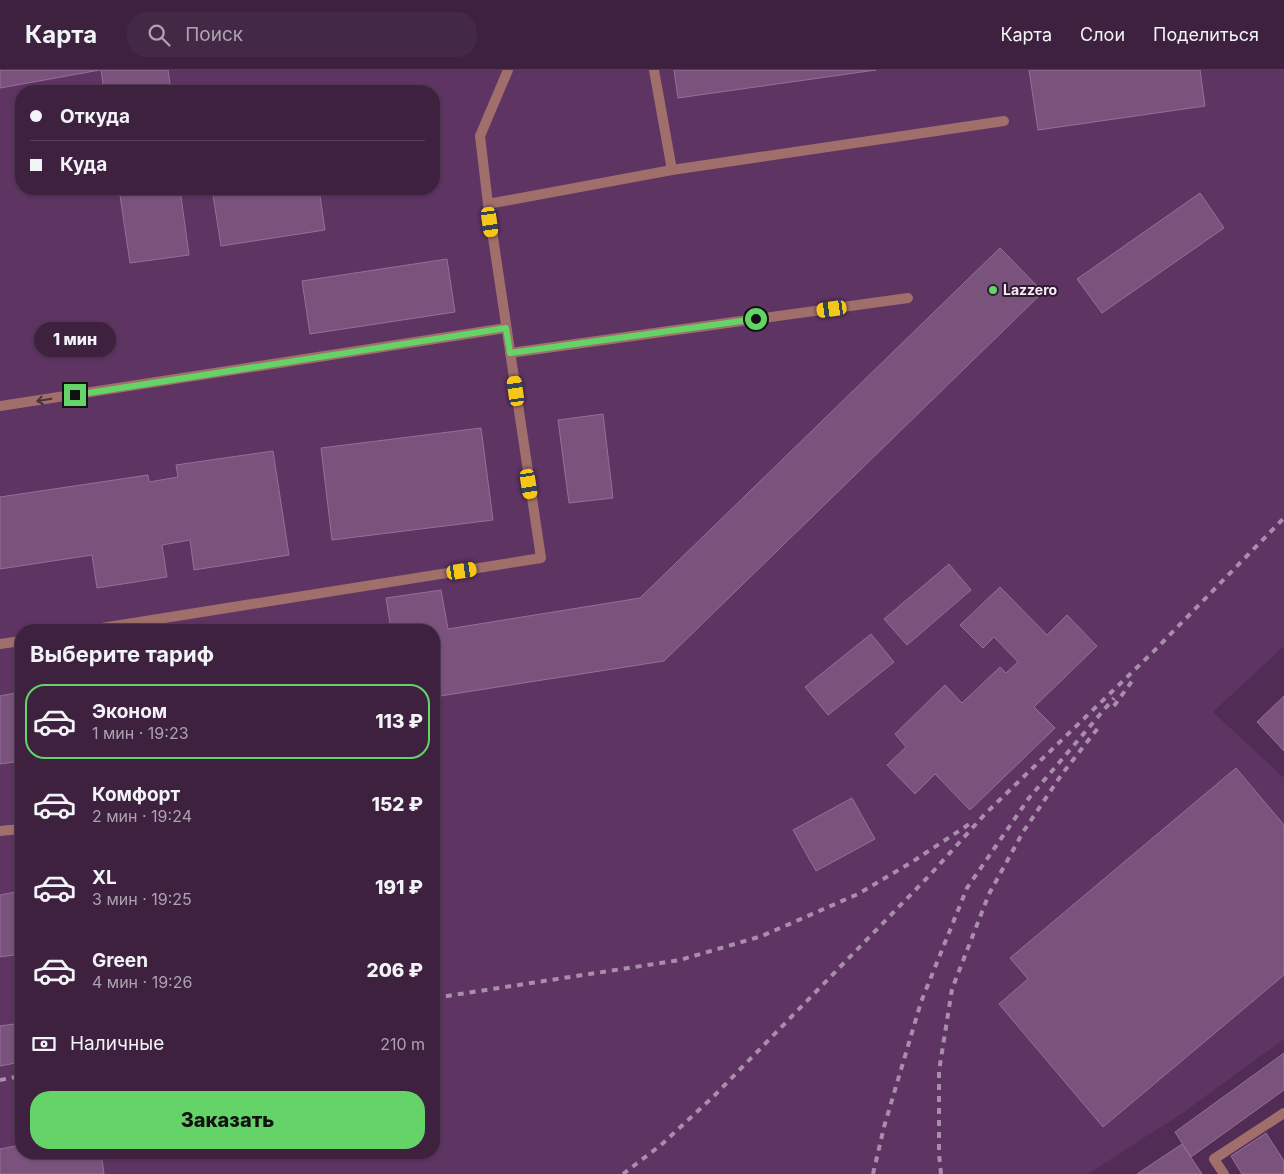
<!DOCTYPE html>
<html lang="ru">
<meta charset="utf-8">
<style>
:root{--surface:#3d213f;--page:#442946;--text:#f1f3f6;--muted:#ada3b0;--line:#563e59;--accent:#64d468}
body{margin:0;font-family:Inter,sans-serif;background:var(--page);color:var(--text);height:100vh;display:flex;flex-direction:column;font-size:19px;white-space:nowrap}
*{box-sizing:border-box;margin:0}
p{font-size:16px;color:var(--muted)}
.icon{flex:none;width:28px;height:28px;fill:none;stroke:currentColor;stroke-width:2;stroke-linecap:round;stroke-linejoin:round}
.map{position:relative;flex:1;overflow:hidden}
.drawer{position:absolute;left:15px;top:554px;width:425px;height:535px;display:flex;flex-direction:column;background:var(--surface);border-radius:20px;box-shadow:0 1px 4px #0004,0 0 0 1px var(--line)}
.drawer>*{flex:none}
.top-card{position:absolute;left:15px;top:15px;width:425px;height:110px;border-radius:20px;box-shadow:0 1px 4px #0004,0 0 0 1px var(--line);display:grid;align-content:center;height:110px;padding:0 15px;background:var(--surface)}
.end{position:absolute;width:22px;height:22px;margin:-11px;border:6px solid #64d468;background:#111;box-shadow:0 0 0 2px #111}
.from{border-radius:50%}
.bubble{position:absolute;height:35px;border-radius:18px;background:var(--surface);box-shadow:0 1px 4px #0004,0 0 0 1px var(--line);font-size:16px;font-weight:800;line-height:35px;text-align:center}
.car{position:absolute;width:15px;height:30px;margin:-15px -8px;border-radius:6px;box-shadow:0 0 4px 1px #0007;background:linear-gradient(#f5c518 24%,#345 0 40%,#f5c518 0 76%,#345 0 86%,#f5c518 0)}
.top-card b{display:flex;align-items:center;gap:18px;height:48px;font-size:19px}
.top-card b+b{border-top:1px solid var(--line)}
.top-card i{width:12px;height:12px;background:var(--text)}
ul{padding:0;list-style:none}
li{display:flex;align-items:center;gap:15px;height:75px;margin:0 10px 8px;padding:0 5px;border:2px solid transparent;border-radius:20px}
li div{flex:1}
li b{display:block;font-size:19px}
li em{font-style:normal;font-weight:800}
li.on{border-color:var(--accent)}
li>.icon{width:45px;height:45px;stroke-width:1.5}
h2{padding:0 15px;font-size:22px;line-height:60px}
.pay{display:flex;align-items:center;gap:12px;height:55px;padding:0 15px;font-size:19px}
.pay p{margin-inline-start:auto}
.cta{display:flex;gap:10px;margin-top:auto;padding:10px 15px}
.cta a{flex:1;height:58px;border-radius:20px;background:var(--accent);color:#111;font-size:20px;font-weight:800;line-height:58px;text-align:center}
header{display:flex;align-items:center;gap:30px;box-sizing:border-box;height:70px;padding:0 25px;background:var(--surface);border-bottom:1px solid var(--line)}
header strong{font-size:24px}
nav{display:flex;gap:28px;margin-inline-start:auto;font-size:18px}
.search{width:350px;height:45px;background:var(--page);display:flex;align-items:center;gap:12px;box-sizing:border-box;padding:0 18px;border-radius:20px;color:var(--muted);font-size:19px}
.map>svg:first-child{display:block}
.built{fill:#5e3462;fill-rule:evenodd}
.building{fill:#7a537d;stroke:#976e9a}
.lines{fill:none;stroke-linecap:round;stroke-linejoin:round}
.service{stroke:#a06f6b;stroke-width:10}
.rail{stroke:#a98eab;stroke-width:4;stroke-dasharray:6 6;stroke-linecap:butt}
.oneway{stroke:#4a313d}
.route{stroke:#64d468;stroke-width:6}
.poi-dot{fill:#64d468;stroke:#2d1c2e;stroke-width:2}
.labels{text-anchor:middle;stroke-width:4;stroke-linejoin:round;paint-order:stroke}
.poi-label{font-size:14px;font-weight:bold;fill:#fceafd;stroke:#2d1c2e;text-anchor:start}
</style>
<header>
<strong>Карта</strong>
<div class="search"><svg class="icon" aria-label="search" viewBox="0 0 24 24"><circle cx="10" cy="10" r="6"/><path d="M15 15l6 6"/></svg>Поиск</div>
<nav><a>Карта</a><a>Слои</a><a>Поделиться</a></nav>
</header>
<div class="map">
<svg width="1284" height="1104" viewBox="0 0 1284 1104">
<rect width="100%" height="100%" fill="#512c54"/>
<path class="built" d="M0,0H1284V576L1213,642L1284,708V969L1184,1042L1088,1104H0ZM21,21H434V119H21ZM21,560H434V1082H21Z"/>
<g class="building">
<polygon points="0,0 100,0 0,18"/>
<polygon points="101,0 168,0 171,21 104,21"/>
<polygon points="674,0 876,0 678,28"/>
<polygon points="1029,0 1200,0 1205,36 1038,60"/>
<polygon points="119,119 180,119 189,185 130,193"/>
<polygon points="212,119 319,119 325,160 221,176"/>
<polygon points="1200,123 1224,158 1102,243 1077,209"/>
<polygon points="1000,178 1043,222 664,591 434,627 434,560 391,560 386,528 441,520 448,559 640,528"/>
<polygon points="447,189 455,242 310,264 302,211"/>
<polygon points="603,344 613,428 569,433 558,350"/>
<polygon points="481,358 493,450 332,470 321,378"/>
<polygon points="273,381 289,485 194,500 190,470 162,475 167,507 97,518 92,485 0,499 0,427 148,405 149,412 178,407 176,395"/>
<polygon points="949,494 971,520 907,575 884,549"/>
<polygon points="1000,517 1047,565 1067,545 1097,576 1034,637 1055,658 970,740 935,704 915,724 887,695 906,677 895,664 945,615 962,633 1000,597 1006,603 1018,592 994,567 983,578 960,555"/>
<polygon points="871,564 894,592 828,645 805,617"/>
<polygon points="21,622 21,691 0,694 0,626"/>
<polygon points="1284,626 1284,681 1257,652"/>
<polygon points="1236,698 1284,755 1284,905 1103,1057 999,934 1028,909 1010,888"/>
<polygon points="852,728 875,769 816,801 793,760"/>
<polygon points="21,821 21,884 0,887 0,825"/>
<polygon points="21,953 21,992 0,996 0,956"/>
<polygon points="1284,983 1284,1020 1191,1087 1175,1062"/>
<polygon points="1266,1063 1284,1091 1284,1104 1242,1104 1231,1086"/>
<polygon points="1182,1074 1202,1104 1137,1104"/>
<polygon points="21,1075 21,1082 101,1082 104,1104 0,1104 0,1079"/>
</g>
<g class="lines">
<g class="service">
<polyline points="508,0 480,66 488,134 672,100 1004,51"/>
<polyline points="654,0 672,100"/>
<polyline points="510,283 908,228"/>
<polyline points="0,336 506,258"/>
<polyline points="89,560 541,488 488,134"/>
<polyline points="0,574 21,571"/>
<polyline points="0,761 21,759"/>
<polyline points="1224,1104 1214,1089 1284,1043"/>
</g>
<g class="rail">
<polyline points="1114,636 1135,607"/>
<polyline points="434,928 680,890 762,866 858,824 912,792 971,753"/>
<polyline points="0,1010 21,1006"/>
<polyline points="623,1104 661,1075 714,1026 929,806 985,744 1152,583 1284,448"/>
<polyline points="873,1104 884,1057 921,932 967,818 1029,728 1114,628"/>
<polyline points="941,1104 939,1084 939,1001 952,919 989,824 1023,762 1062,704 1098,658"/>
</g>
</g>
<defs><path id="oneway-shaft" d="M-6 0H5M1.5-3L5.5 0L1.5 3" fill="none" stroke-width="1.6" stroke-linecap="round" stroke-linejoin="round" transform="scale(1.25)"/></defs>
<use class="oneway" href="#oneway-shaft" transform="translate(44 330) rotate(171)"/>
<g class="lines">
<polyline class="route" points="75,325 506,258 510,283 756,249"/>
</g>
<circle class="poi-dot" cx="993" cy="220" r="5"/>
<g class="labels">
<g class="poi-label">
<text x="1003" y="225">Lazzero</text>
</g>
</g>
</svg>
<i class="end from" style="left:756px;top:249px"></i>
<i class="end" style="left:75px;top:325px"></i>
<div class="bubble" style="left:34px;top:252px;width:82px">1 мин</div>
<i class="car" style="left:490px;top:152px;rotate:172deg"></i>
<i class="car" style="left:832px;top:239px;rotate:262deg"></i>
<i class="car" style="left:516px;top:321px;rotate:352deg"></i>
<i class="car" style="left:529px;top:414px;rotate:171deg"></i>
<i class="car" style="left:462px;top:501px;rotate:81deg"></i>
<div class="top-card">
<b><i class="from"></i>Откуда</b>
<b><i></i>Куда</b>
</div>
<section class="drawer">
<h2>Выберите тариф</h2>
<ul>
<li class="on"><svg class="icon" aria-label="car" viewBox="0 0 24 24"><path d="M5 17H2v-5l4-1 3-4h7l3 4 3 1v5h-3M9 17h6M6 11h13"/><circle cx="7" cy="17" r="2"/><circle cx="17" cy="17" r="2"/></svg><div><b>Эконом</b><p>1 мин · 19:23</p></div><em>113 ₽</em></li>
<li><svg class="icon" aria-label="car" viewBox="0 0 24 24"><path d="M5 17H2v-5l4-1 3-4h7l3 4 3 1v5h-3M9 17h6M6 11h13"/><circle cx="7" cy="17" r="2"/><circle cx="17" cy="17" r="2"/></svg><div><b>Комфорт</b><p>2 мин · 19:24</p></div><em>152 ₽</em></li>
<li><svg class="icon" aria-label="car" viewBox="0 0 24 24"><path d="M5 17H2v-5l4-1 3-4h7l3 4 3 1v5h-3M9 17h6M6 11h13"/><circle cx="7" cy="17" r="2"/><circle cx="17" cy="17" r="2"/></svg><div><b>XL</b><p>3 мин · 19:25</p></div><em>191 ₽</em></li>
<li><svg class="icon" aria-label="car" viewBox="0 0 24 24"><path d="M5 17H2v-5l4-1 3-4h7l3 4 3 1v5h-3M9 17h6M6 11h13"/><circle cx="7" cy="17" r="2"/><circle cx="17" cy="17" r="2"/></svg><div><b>Green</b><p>4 мин · 19:26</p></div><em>206 ₽</em></li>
</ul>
<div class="pay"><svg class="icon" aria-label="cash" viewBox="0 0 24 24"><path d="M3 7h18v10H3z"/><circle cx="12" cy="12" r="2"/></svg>Наличные<p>210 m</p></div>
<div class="cta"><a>Заказать</a></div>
</section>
</div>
